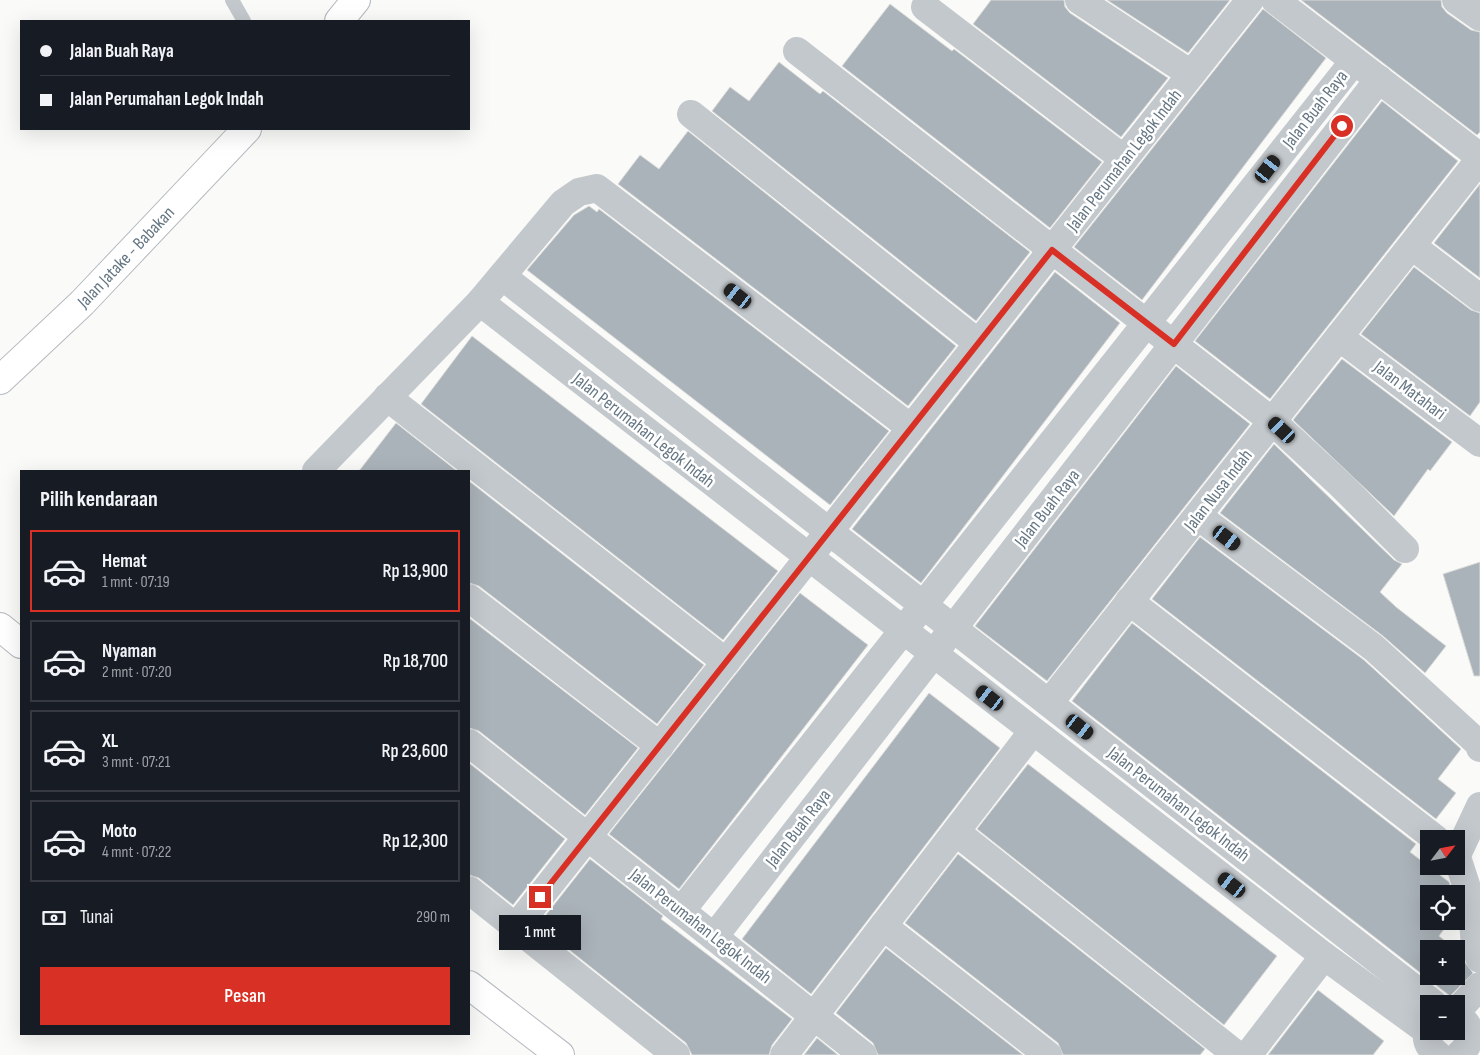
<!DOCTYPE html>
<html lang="id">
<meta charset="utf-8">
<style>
:root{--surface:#171b24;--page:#20242c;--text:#f1f3f6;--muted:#9ea1a6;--line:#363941;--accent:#d93025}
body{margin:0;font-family:"Sofia Sans Condensed",sans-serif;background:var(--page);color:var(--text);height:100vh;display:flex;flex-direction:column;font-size:19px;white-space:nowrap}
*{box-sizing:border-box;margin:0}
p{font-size:16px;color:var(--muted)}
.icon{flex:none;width:28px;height:28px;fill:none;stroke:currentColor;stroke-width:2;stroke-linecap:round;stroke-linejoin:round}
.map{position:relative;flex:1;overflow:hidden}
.sheet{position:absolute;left:20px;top:470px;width:450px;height:565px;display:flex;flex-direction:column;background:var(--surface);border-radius:0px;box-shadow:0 5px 20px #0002}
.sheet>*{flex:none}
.guide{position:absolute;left:20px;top:20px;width:450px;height:110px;border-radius:0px;box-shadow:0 5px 20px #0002;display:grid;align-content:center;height:110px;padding:0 20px;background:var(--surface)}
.needle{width:32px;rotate:58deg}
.buttons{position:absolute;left:1420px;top:830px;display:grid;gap:10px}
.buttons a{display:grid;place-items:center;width:45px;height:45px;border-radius:0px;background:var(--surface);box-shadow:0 5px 20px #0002;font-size:25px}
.end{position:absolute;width:22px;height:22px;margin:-11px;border:6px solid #d93025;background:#fff;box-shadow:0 0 0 2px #fff}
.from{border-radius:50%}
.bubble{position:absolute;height:35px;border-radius:0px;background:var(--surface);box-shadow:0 5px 20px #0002;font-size:16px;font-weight:600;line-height:35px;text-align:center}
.car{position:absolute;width:15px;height:30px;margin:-15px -8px;border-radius:6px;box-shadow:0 0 4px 1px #0007;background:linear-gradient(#222 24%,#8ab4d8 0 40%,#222 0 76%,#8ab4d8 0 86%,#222 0)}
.guide b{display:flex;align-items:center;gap:18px;height:48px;font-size:19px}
.guide b+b{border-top:1px solid var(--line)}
.guide i{width:12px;height:12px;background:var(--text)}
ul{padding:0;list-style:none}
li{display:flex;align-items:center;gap:15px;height:82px;margin:0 10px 8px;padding:0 10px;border:2px solid var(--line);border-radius:0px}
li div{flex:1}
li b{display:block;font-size:19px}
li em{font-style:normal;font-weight:600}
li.active{border-color:var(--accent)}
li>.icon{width:45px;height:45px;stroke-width:1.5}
h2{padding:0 20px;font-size:22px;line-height:60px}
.pay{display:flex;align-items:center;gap:12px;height:55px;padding:0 20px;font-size:19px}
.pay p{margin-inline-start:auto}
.primary-button{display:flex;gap:10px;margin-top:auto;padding:10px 20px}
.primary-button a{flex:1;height:58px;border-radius:0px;background:var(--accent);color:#fff;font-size:20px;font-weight:600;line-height:58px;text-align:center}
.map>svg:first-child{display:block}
.building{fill:#aab3b9;stroke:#dcdcda}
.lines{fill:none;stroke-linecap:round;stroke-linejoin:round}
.secondary-casing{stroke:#b3babf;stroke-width:30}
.lane{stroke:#c3c8cc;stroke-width:14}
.street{stroke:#c3c8cc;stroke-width:28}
.secondary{stroke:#fff;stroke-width:28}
.route{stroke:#d93025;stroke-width:6}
.labels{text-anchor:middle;stroke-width:5;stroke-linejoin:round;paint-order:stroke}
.street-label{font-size:18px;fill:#657683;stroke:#fff}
</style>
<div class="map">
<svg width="1480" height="1055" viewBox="0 0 1480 1055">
<rect width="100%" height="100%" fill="#fafaf8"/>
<g class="building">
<polygon points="991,0 1064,0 1065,7 1070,13 1168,78 1121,137 973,24"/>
<polygon points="1107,0 1230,0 1188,53"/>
<polygon points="1301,0 1441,0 1442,7 1447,13 1471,30 1480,32 1480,132 1477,135"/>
<polygon points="890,4 952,51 954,49 1102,162 1050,228 842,66"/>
<polygon points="1263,9 1326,58 1142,300 1074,247"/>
<polygon points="779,62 820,94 823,91 1030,252 976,321 712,111 730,87 749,101"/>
<polygon points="1382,101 1458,161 1270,399 1195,341"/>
<polygon points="688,131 956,346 908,406 618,184 640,155 659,169"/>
<polygon points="1480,184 1480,278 1434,243"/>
<polygon points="589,206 597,212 599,209 889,431 830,505 527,270 574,215"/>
<polygon points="1414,267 1471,310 1480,313 1480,402 1470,416 1361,334"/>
<polygon points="1055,272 1120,323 921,583 852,529"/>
<polygon points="472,336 778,571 723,640 421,404"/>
<polygon points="1342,359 1452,442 1430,471 1428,469 1394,516 1293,420"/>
<polygon points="1176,366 1250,424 1047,681 975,626"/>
<polygon points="396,423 457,471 359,471"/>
<polygon points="1274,444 1394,560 1402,564 1380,592 1396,607 1446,646 1425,673 1383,636 1220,513"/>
<polygon points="469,481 704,665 657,724 479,586 469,583"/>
<polygon points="1200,537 1364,660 1461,749 1438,779 1456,793 1436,819 1152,599"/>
<polygon points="1480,562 1480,676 1474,676 1443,574"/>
<polygon points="800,593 868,645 679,889 609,834"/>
<polygon points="469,618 638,748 585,815 479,731 469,728"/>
<polygon points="1132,623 1416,844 1410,852 1449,882 1453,894 1429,894 1429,921 1450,921 1439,936 1455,949 1429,949 1429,976 1456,976 1456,950 1473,973 1450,996 1072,701"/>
<polygon points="929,693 1000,748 811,994 742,939"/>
<polygon points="469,763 565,839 513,905 479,878 469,875"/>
<polygon points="1028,764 1277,956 1224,1025 977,829"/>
<polygon points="958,854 1205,1049 1200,1055 1063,1055 1058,1043 905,923"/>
<polygon points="590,859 663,916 661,919 792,1019 772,1045 769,1055 692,1055 686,1043 538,925"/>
<polygon points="886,948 1023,1055 878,1055 873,1043 836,1013"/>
<polygon points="1318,990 1384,1041 1373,1055 1268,1055"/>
<polygon points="817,1038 838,1055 804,1055"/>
</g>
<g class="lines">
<defs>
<g id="secondary">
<polyline points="339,21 356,0"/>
<path id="s1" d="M0,380L82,303L247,129"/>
<polyline points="0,627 21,644"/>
<polyline points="469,985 560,1055"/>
</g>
</defs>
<use href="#secondary" class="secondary-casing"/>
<polyline class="lane" points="232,0 244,21"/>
<g class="street">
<polyline points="1079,0 1191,74"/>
<polyline points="1275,0 1480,157"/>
<polyline points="1456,0 1480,17"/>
<polyline points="925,7 1124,159"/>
<polyline points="797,51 1272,421 1341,485 1405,549"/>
<polyline points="691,114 978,343"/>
<polyline points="1412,246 1480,298"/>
<polyline points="502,276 1434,1004"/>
<polyline points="480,302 1324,956 1427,1031"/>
<polyline points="1339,337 1480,443"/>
<polyline points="387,397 726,662"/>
<polyline points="316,471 480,302 563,203 579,192 597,188 911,428"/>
<polyline points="1198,516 1374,648 1479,744 1480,748"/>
<polyline points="469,598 660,746"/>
<polyline points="1129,601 1436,839"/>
<polyline points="1049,703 1480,159"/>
<polyline points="469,743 863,1055"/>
<polyline points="956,832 1237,1055"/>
<polyline points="1456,854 1472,903 1475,949 1480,959"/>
<polyline points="1457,855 1480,806"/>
<polyline points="469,890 676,1055"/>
<polyline points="681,911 1354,61"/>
<polyline points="883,926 1048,1055"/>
<polyline points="516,927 1250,0"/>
<polyline points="714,937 1379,79"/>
<polyline points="1456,1012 1480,986"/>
<path d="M1456,1016C1475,1024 1472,1044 1459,1055"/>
<path d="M1429,1026C1424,1038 1428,1047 1438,1055"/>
<polyline points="784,1055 1033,731"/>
<polyline points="1248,1055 1324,956"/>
</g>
<use href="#secondary" class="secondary"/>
</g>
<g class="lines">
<polyline class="route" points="540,897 1052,250 1174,344 1342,126"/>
</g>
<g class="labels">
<g class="street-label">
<text transform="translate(1315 109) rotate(-52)" y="6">Jalan Buah Raya</text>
<text transform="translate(1124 160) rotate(-52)" y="6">Jalan Perumahan Legok Indah</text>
<text dy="6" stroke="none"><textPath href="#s1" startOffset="176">Jalan Jatake - Babakan</textPath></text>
<text transform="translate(1410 390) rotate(37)" y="6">Jalan Matahari</text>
<text transform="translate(644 430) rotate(38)" y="6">Jalan Perumahan Legok Indah</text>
<text transform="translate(1218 490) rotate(-52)" y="6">Jalan Nusa Indah</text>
<text transform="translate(1047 508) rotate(-52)" y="6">Jalan Buah Raya</text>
<text transform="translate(1179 804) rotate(38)" y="6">Jalan Perumahan Legok Indah</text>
<text transform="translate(798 828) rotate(-52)" y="6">Jalan Buah Raya</text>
<text transform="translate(701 926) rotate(38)" y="6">Jalan Perumahan Legok Indah</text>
</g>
</g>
</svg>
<div class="buttons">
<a><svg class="needle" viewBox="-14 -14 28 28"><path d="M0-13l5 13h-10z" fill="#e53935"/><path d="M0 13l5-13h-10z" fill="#9ea1a6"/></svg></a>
<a><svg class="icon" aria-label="locate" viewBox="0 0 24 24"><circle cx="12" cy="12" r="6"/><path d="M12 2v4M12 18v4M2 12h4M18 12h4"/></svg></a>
<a>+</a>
<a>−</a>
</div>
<i class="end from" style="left:1342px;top:126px"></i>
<i class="end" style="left:540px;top:897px"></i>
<div class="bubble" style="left:499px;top:915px;width:82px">1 mnt</div>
<i class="car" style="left:1268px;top:169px;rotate:38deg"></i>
<i class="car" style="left:738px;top:296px;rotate:308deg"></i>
<i class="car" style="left:1282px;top:430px;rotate:313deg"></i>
<i class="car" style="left:1227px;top:538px;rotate:127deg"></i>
<i class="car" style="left:990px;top:698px;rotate:308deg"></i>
<i class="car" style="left:1080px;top:727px;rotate:128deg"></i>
<i class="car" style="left:1232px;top:885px;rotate:308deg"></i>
<div class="guide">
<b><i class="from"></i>Jalan Buah Raya</b>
<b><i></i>Jalan Perumahan Legok Indah</b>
</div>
<section class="sheet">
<h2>Pilih kendaraan</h2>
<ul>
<li class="active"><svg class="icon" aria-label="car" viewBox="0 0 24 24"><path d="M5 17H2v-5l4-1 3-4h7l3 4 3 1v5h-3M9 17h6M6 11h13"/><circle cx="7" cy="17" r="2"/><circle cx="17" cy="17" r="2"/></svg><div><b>Hemat</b><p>1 mnt · 07:19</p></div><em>Rp 13,900</em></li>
<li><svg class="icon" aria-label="car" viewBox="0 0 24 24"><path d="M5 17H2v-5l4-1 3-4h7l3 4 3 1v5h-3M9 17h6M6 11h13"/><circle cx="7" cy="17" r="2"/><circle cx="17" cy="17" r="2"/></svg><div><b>Nyaman</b><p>2 mnt · 07:20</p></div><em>Rp 18,700</em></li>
<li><svg class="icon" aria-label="car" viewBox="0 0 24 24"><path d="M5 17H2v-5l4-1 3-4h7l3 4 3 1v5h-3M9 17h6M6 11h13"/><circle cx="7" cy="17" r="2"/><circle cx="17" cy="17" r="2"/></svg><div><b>XL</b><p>3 mnt · 07:21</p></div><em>Rp 23,600</em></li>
<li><svg class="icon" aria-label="car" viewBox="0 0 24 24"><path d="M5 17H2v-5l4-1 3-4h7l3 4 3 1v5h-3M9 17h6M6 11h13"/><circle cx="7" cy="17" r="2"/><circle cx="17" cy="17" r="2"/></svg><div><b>Moto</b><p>4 mnt · 07:22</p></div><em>Rp 12,300</em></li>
</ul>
<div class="pay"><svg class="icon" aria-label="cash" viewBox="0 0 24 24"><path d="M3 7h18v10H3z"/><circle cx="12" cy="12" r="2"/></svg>Tunai<p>290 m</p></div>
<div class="primary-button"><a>Pesan</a></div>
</section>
</div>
